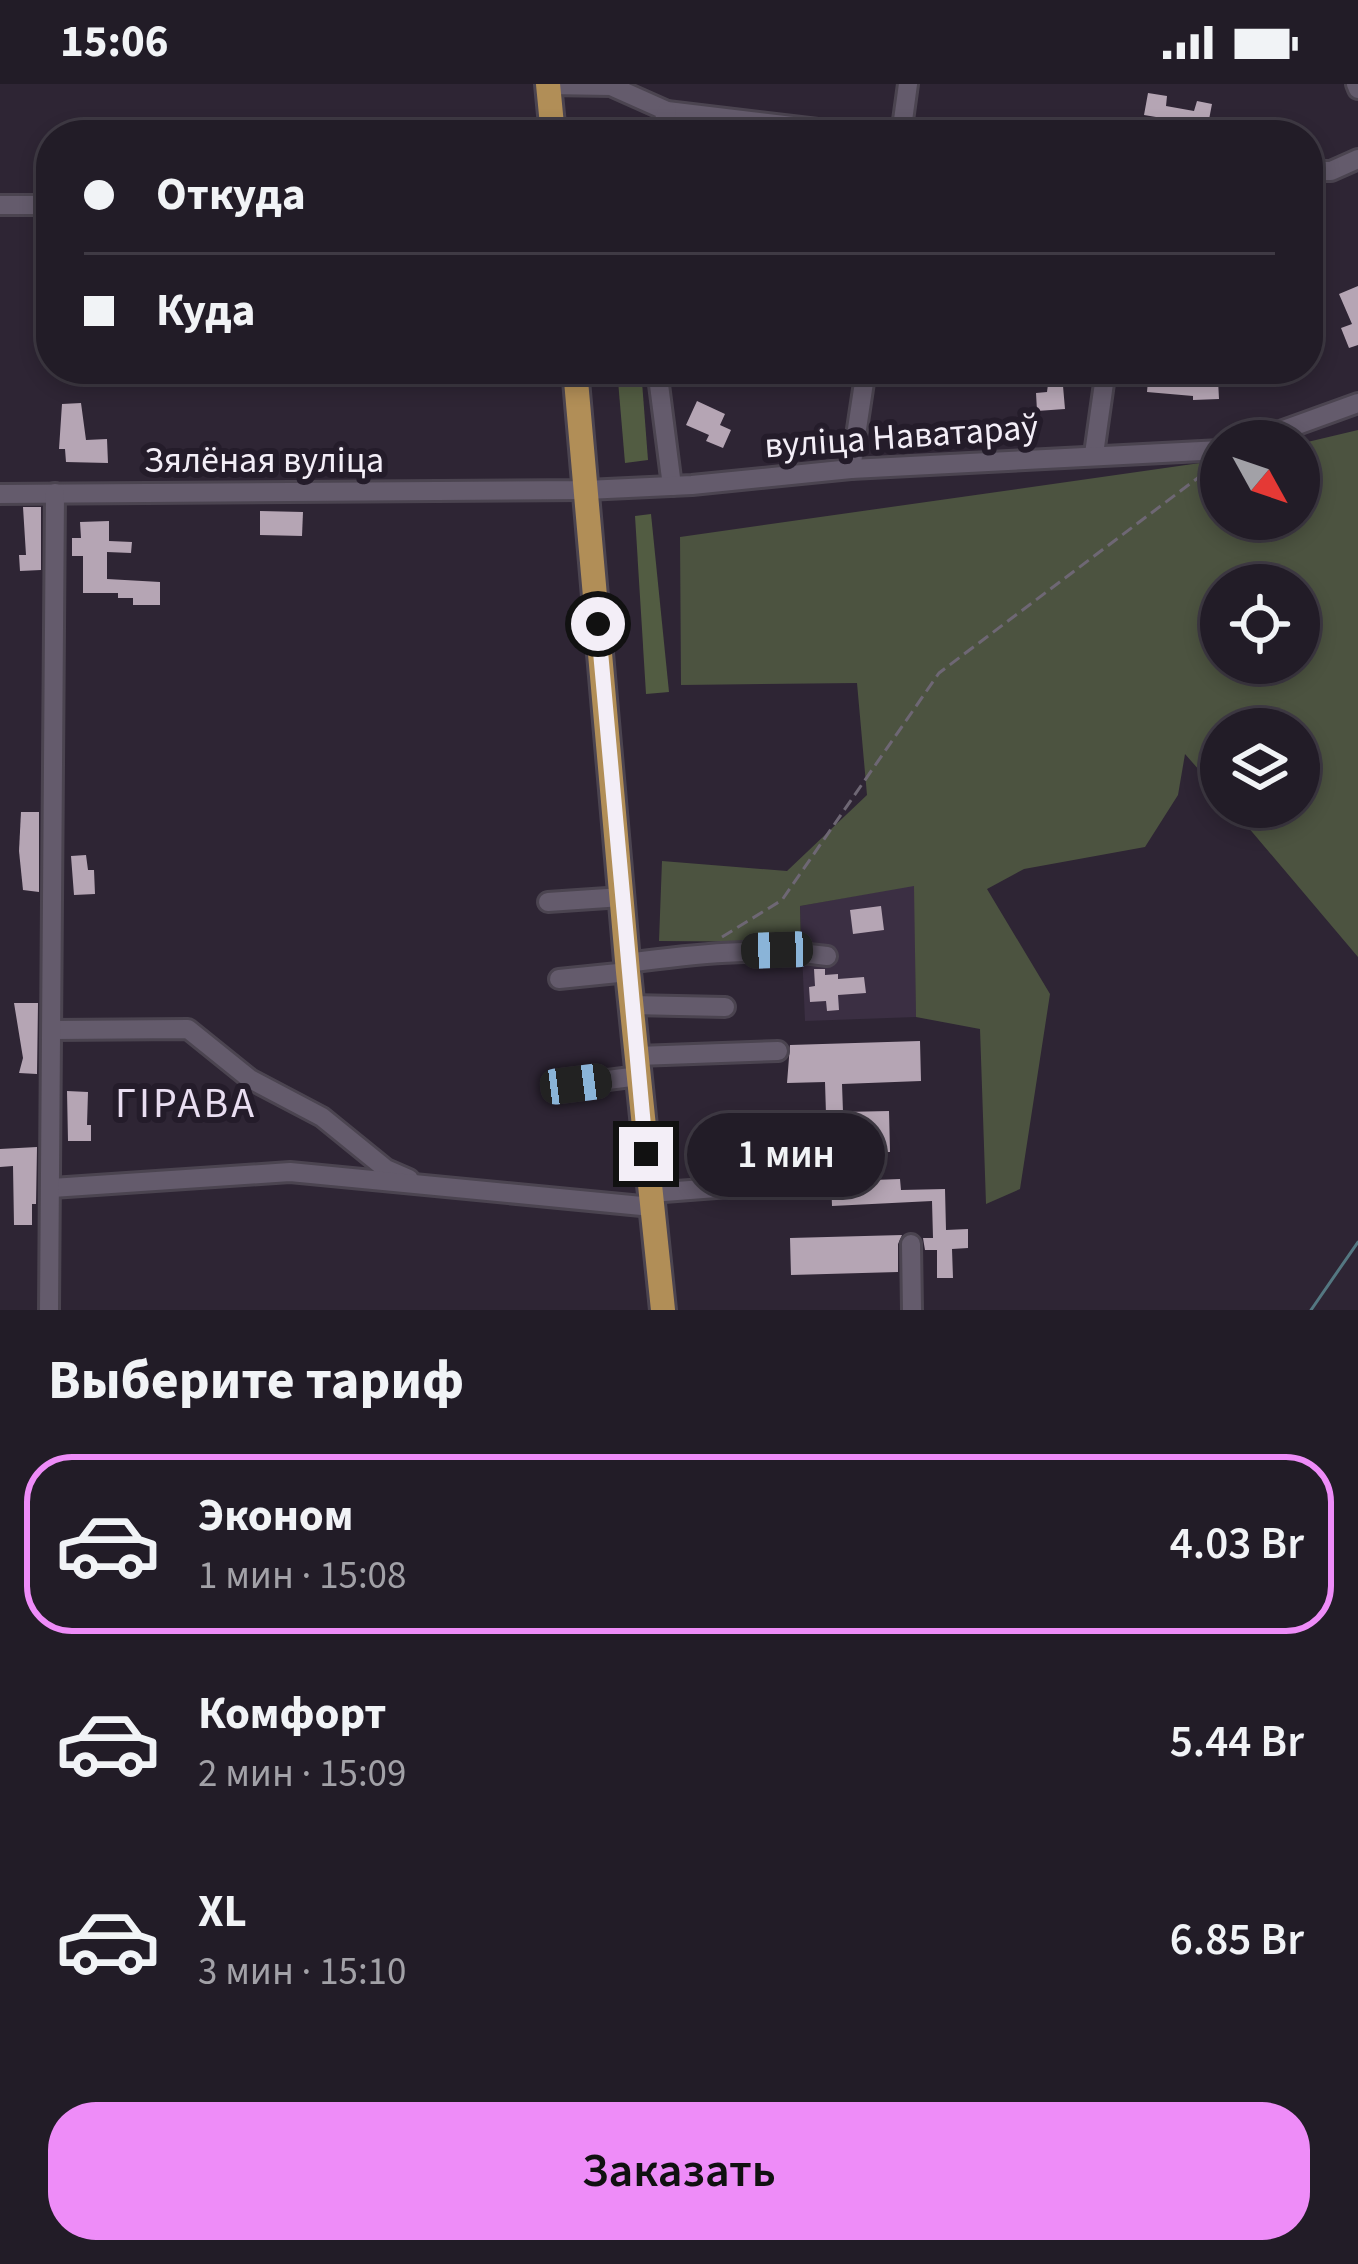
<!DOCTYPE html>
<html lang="ru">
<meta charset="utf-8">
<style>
:root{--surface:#221c27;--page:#2e2933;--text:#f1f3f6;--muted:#a2a1a7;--line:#3f3a44;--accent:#ee8cf8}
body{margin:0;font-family:"Source Sans 3",sans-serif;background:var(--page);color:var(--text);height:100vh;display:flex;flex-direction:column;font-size:45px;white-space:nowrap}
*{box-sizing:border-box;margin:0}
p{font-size:39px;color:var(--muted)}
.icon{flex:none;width:66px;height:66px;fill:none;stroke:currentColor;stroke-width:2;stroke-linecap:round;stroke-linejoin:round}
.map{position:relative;height:1226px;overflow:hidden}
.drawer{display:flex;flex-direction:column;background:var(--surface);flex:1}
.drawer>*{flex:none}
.top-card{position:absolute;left:36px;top:36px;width:1287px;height:264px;border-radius:48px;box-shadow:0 6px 18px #0003,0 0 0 3px var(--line);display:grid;align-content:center;height:264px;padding:0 48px;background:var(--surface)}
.needle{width:78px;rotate:130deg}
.fabs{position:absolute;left:1200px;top:336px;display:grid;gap:24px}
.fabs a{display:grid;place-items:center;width:120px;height:120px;border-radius:50%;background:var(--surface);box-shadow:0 6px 18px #0003,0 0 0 3px var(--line);font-size:60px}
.end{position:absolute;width:54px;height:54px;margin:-27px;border:15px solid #f3eef7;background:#111;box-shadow:0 0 0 6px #111}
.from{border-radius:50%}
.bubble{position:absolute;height:84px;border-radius:42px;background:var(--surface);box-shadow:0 6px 18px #0003,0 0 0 3px var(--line);font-size:39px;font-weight:600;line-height:84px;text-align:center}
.car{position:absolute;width:36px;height:72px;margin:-36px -18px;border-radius:15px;box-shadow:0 0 9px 3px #0007;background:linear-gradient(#222 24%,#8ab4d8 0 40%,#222 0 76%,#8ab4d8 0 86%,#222 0)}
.top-card b{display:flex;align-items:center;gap:42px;height:114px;font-size:45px}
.top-card b+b{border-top:3px solid var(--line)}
.top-card i{width:30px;height:30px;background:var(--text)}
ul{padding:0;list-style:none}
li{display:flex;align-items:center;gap:36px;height:180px;margin:0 24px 18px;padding:0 24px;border:6px solid transparent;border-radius:48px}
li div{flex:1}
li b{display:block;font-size:45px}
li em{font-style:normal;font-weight:600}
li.on{border-color:var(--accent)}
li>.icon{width:108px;height:108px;stroke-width:1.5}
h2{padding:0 48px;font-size:54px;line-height:144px}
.action{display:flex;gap:24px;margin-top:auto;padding:24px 48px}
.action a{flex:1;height:138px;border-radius:48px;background:var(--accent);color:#111;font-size:48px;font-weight:600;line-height:138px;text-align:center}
.status{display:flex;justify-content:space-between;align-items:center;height:84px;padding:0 60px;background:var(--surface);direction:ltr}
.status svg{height:33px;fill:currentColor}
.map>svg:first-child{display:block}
.built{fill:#3b2f43}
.green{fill:#4c5340;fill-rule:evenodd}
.forest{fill:#525c42}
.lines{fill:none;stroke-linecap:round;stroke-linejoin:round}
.stream{stroke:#547781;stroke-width:3}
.building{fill:#b5a5b4}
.minor-casing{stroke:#4b4450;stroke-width:24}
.major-casing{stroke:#4b4450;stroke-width:30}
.path{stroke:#6e6774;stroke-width:3;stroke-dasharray:12 6;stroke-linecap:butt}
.minor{stroke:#645b6c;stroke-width:18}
.major{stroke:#b18e57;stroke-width:24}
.route{stroke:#f3eef7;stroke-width:15}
.labels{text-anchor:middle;stroke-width:12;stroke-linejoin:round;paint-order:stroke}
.street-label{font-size:36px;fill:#f3eef7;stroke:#241c2a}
.quarter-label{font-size:42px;letter-spacing:3px;fill:#e9def1;stroke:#241c2a}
</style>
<div class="status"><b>15:06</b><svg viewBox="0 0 49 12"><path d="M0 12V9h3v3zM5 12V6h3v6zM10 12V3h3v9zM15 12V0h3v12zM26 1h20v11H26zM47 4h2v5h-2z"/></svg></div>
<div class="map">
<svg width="1358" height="1226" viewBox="0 0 1358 1226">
<rect width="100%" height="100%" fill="#2e2534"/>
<polygon class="built" points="915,801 916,933 805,937 800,822"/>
<path class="green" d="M1358,346V873L1231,723H1299V645H1221V711L1185,670L1178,711L1145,763L1024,785L987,805L1050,910L1020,1105L986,1120L980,945L916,933L914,802L800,822L801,858L659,857L662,777L787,787L867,711L857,599L681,601L680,453L1221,376V435H1299V360ZM1221,501H1299V579H1221Z"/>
<g class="forest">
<polygon points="617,285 641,285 648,376 625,379"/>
<polygon points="651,430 669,608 646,610 635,432"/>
</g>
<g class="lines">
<polyline class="stream" points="1311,1226 1358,1158"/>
</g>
<g class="building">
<polygon points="1148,9 1167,12 1166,22 1194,27 1197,17 1212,20 1206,51 1178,46 1180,37 1144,31"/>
<polygon points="1358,202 1358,261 1349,264 1341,244 1352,240 1339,210"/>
<polygon points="1050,285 1072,287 1070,302 1063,302 1065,325 1037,327 1036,309 1047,308"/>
<polygon points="1149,285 1178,285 1177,297 1218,296 1219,315 1193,316 1193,312 1147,308"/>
<polygon points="697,317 725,330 720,341 731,346 723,364 706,357 709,351 686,341"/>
<polygon points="81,319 86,356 107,355 108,379 66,378 65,365 59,365 62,320"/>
<polygon points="23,423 41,423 41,486 20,487 19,471 26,471"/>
<polygon points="260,427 303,428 302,452 260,451"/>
<polygon points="109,437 109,457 132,458 131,469 107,468 107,495 160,498 160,521 133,521 133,514 118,514 118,509 83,509 83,472 72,472 72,454 81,454 80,438"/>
<polygon points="21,728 39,728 39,808 23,806 19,767"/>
<polygon points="86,771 88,786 94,786 95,810 74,811 71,772"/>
<polygon points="881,822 884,846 853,850 850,826"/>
<polygon points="814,885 825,885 825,891 838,890 838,895 864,893 866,909 838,911 839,926 827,927 826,917 810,918 809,903 815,902"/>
<polygon points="14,919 38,919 37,990 19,989 23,974"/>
<polygon points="920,957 921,997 842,1000 843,1028 889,1027 890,1068 847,1069 848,1097 900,1095 901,1106 945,1105 946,1146 968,1145 968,1164 952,1165 953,1194 937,1194 937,1166 925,1166 923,1154 933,1154 932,1117 832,1122 830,1066 796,1067 795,1031 826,1030 825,998 787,999 790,961"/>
<polygon points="67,1007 88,1008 87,1041 91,1041 91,1057 68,1057"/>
<polygon points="37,1063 36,1120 32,1120 32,1141 14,1141 13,1082 0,1083 0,1065"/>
<polygon points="902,1151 898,1160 898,1188 791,1191 790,1154"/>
</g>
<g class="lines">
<defs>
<g id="minor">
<polyline points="1356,0 1358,5"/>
<polyline points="548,1 611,2 667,27 868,51"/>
<polyline points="659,51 667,27"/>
<polyline points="901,51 908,0"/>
<polyline points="1308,87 1331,87 1358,75"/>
<polyline points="0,121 51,121"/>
<polyline points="657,285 672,402"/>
<polyline points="1253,357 1358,319"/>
<polyline points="1094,370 1106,285"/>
<polyline points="851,385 866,285"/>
<polyline points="0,410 586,406 692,401 851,385 1221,366"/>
<polyline points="548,818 622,813"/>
<path d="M627,879C695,870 758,863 827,872"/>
<polyline points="559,895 628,888"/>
<polyline points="631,921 725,923"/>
<polyline points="53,946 188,945 250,995 322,1033 386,1085 409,1095"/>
<polyline points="637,972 778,967"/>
<polyline points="576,1000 639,992"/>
<polyline points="52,1104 290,1088 652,1123"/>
<polyline points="651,1109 742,1102"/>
<polyline points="911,1160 912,1226"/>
<polyline points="49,1226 55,409"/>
</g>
<g id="major">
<polyline points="548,0 553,51"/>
<polyline points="575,285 628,888 663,1226"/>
</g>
</defs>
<use href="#minor" class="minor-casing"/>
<use href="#major" class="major-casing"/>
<polyline class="path" points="722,853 782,816 939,589 1215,381"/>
<use href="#minor" class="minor"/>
<use href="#major" class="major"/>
</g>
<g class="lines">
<polyline class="route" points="598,540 646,1070"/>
</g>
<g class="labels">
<g class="street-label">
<text transform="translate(901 351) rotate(-4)" y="13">вуліца Наватараў</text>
<text x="264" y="388">Зялёная вуліца</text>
</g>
<g class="quarter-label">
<text x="186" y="1033">ГІРАВА</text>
</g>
</g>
</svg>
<div class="fabs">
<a><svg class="needle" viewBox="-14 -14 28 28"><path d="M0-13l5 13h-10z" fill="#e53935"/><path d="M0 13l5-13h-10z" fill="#a2a1a7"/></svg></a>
<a><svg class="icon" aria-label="locate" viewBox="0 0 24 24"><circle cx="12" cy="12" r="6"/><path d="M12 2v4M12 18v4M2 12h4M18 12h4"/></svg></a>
<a><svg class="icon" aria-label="layers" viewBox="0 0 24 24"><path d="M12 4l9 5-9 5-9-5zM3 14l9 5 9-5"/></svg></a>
</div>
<i class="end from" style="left:598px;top:540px"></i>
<i class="end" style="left:646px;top:1070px"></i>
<div class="bubble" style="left:687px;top:1029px;width:198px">1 мин</div>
<i class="car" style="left:777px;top:866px;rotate:268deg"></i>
<i class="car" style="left:576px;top:1000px;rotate:83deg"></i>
<div class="top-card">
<b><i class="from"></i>Откуда</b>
<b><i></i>Куда</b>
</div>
</div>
<section class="drawer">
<h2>Выберите тариф</h2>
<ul>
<li class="on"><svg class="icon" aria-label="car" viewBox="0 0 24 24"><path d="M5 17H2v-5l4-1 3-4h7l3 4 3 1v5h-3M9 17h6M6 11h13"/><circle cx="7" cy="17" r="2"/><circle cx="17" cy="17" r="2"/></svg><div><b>Эконом</b><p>1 мин · 15:08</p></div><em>4.03 Br</em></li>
<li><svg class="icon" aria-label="car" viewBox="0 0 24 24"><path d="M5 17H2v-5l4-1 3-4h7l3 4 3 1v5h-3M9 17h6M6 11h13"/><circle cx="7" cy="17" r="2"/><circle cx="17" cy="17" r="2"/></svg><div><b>Комфорт</b><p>2 мин · 15:09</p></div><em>5.44 Br</em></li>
<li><svg class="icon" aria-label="car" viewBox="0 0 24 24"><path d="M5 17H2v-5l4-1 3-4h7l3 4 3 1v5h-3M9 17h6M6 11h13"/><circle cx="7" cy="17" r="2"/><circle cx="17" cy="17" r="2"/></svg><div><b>XL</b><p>3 мин · 15:10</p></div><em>6.85 Br</em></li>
</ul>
<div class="action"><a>Заказать</a></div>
</section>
